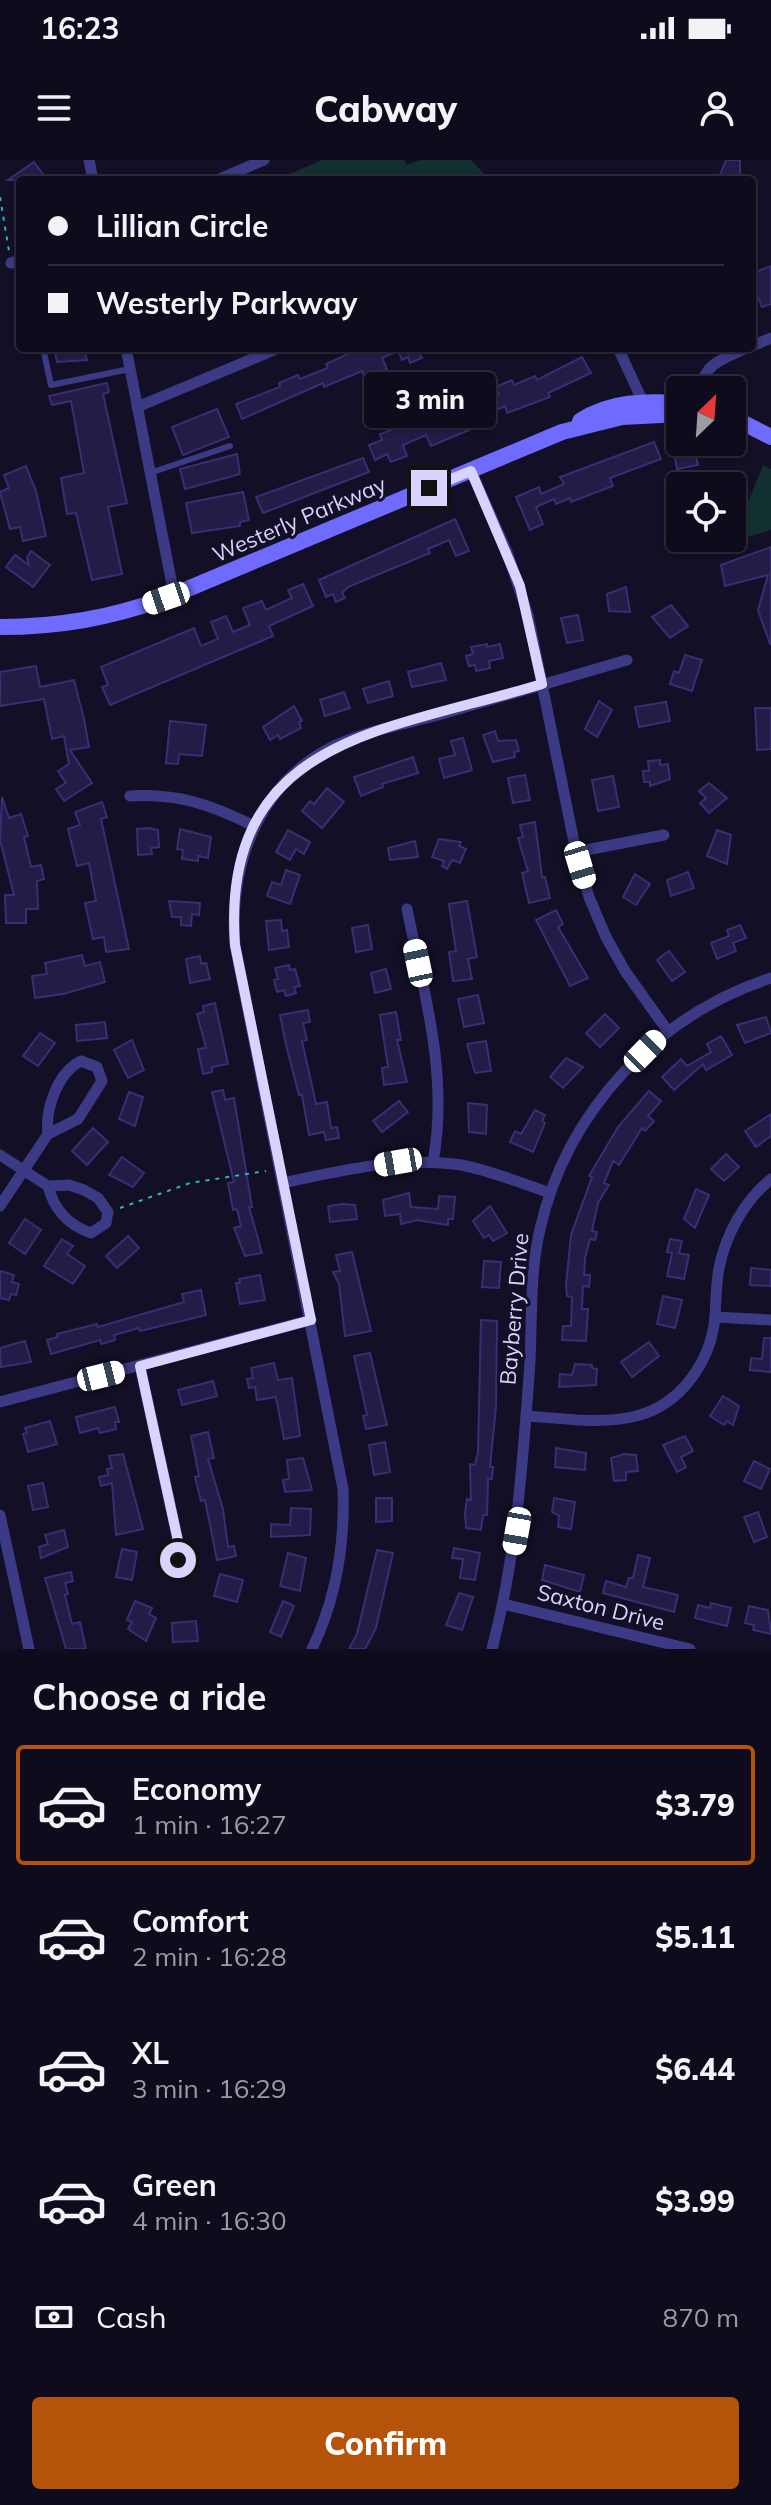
<!DOCTYPE html>
<meta charset="utf-8">
<style>
:root{--surface:#0e0b1c;--page:#1c1929;--text:#f1f3f6;--muted:#9b9ba3;--line:#2e2b3b;--accent:#b45309}
body{margin:0;font-family:Mulish,sans-serif;background:var(--page);color:var(--text);height:100vh;display:flex;flex-direction:column;font-size:30px;white-space:nowrap}
*{box-sizing:border-box;margin:0}
p{font-size:26px;color:var(--muted)}
.icon{flex:none;width:44px;height:44px;fill:none;stroke:currentColor;stroke-width:2;stroke-linecap:round;stroke-linejoin:round}
.map{position:relative;height:1489px;overflow:hidden}
.side{display:flex;flex-direction:column;background:var(--surface);flex:1}
.side>*{flex:none}
.banner{position:absolute;left:16px;top:16px;width:740px;height:176px;border-radius:8px;box-shadow:0 2px 6px #0004,0 0 0 2px var(--line);display:grid;align-content:center;height:176px;padding:0 32px;background:var(--surface)}
.needle{width:52px;rotate:25deg}
.fabs{position:absolute;left:666px;top:216px;display:grid;gap:16px}
.fabs a{display:grid;place-items:center;width:80px;height:80px;border-radius:8px;background:var(--surface);box-shadow:0 2px 6px #0004,0 0 0 2px var(--line);font-size:40px}
.end{position:absolute;width:36px;height:36px;margin:-18px;border:10px solid #d9d4ff;background:#111;box-shadow:0 0 0 4px #111}
.from{border-radius:50%}
.bubble{position:absolute;height:56px;border-radius:8px;background:var(--surface);box-shadow:0 2px 6px #0004,0 0 0 2px var(--line);font-size:26px;font-weight:800;line-height:56px;text-align:center}
.car{position:absolute;width:24px;height:48px;margin:-24px -12px;border-radius:10px;box-shadow:0 0 6px 2px #0007;background:linear-gradient(#fff 24%,#345 0 40%,#fff 0 76%,#345 0 86%,#fff 0)}
.banner b{display:flex;align-items:center;gap:28px;height:76px;font-size:30px}
.banner b+b{border-top:2px solid var(--line)}
.banner i{width:20px;height:20px;background:var(--text)}
ul{padding:0;list-style:none}
li{display:flex;align-items:center;gap:24px;height:120px;margin:0 16px 12px;padding:0 16px;border:4px solid transparent;border-radius:8px}
li div{flex:1}
li b{display:block;font-size:30px}
li em{font-style:normal;font-weight:800}
li.selected{border-color:var(--accent)}
li>.icon{width:72px;height:72px;stroke-width:1.5}
h2{padding:0 32px;font-size:36px;line-height:96px}
.pay{display:flex;align-items:center;gap:20px;height:88px;padding:0 32px;font-size:30px}
.pay p{margin-inline-start:auto}
.action{display:flex;gap:16px;margin-top:auto;padding:16px 32px}
.action a{flex:1;height:92px;border-radius:8px;background:var(--accent);color:#fff;font-size:32px;font-weight:800;line-height:92px;text-align:center}
.status{display:flex;justify-content:space-between;align-items:center;height:56px;padding:0 40px;background:var(--surface);direction:ltr}
.status svg{height:22px;fill:currentColor}
header{display:flex;justify-content:space-between;align-items:center;height:104px;padding:0 32px;background:var(--surface);font-size:36px;font-weight:800}
.map>svg:first-child{display:block}
.green{fill:#12302f}
.building{fill:#241b47;stroke:#3b2d73;stroke-width:2}
.lines{fill:none;stroke-linecap:round;stroke-linejoin:round}
.path{stroke:#2fb8b0;stroke-width:2;stroke-dasharray:4 6;stroke-linecap:butt}
.lane{stroke:#3d3a85;stroke-width:6}
.street{stroke:#3d3a85;stroke-width:11}
.secondary{stroke:#6f6bff;stroke-width:16}
.route{stroke:#d9d4ff;stroke-width:10}
.labels{text-anchor:middle;stroke-width:6;stroke-linejoin:round;paint-order:stroke}
.street-label{font-size:22px;fill:#d9d4ff;stroke:#130f26}
</style>
<div class="status"><b>16:23</b><svg viewBox="0 0 49 12"><path d="M0 12V9h3v3zM5 12V6h3v6zM10 12V3h3v9zM15 12V0h3v12zM26 1h20v11H26zM47 4h2v5h-2z"/></svg></div>
<header><svg class="icon" aria-label="menu" viewBox="0 0 24 24"><path d="M4 6h16M4 12h16M4 18h16"/></svg>Cabway<svg class="icon" aria-label="person" viewBox="0 0 24 24"><circle cx="12" cy="8" r="4"/><path d="M4 21q1-7 8-7t8 7"/></svg></header>
<div class="map">
<svg width="771" height="1489" viewBox="0 0 771 1489">
<rect width="100%" height="100%" fill="#130f26"/>
<g class="green">
<polygon points="322,0 404,0 407,5 420,0 471,0 490,20 276,20"/>
<polygon points="763,305 771,309 771,370 732,382"/>
</g>
<g class="building">
<polygon points="726,0 740,0 740,20 718,20"/>
<polygon points="34,2 47,20 8,20"/>
<polygon points="771,106 771,144 762,147 756,132 752,133 752,113"/>
<polygon points="54,188 84,188 87,200 57,202"/>
<polygon points="361,188 429,188 419,192 422,198 410,203 408,197 402,200 398,191 382,198 387,209 365,218 362,211 324,227 323,223 242,259 236,244 280,227 279,223 298,215 300,219 328,208 326,204"/>
<polygon points="582,197 591,213 548,233 550,237 507,253 505,246 483,256 486,263 431,286 426,275 403,285 407,296 391,302 387,294 375,300 369,285 382,280 380,274 459,245 461,249 499,234 496,227 512,220 514,225 535,216 537,220"/>
<polygon points="107,223 109,232 103,234 127,343 108,347 122,414 92,420 76,353 67,354 61,318 84,313 71,241 52,245 49,236"/>
<polygon points="217,249 229,277 183,295 172,267"/>
<polygon points="654,282 661,299 610,318 613,326 571,342 570,338 556,344 554,339 536,347 543,364 530,370 516,337 539,327 541,334 564,324 560,317"/>
<polygon points="694,284 698,305 677,309 673,287"/>
<polygon points="237,294 240,314 185,329 180,309"/>
<polygon points="363,298 369,312 263,353 256,337"/>
<polygon points="26,306 36,331 46,376 23,381 20,367 10,369 0,332 9,328 4,315"/>
<polygon points="243,332 249,360 240,362 240,366 192,373 186,343"/>
<polygon points="455,359 469,391 456,396 449,380 428,389 430,393 348,427 342,433 345,438 336,442 333,434 326,437 319,420"/>
<polygon points="771,387 771,483 770,484 758,450 768,415 725,426 721,405"/>
<polygon points="31,391 50,405 33,427 6,407 15,395 29,405 27,397"/>
<polygon points="303,424 313,446 269,466 273,476 110,545 102,527 108,525 101,507 194,468 201,486 218,479 211,462 226,456 233,472 250,465 243,448 262,441 266,450 292,438 288,430"/>
<polygon points="626,427 630,452 609,451 607,434"/>
<polygon points="671,445 688,466 670,478 652,457"/>
<polygon points="578,455 583,480 567,483 561,458"/>
<polygon points="487,484 487,487 500,484 503,498 489,501 490,508 476,511 475,505 469,506 466,496 473,494 471,487"/>
<polygon points="685,495 702,500 692,531 670,524 674,511 679,513"/>
<polygon points="441,503 446,520 412,527 408,512"/>
<polygon points="36,506 40,527 74,520 84,559 89,587 70,590 92,623 64,641 56,629 66,623 58,611 69,604 64,576 52,579 44,539 0,546 0,512"/>
<polygon points="389,521 393,536 368,543 363,529"/>
<polygon points="344,532 350,548 325,556 320,540"/>
<polygon points="599,541 612,550 597,577 585,569"/>
<polygon points="666,542 670,561 639,567 635,547"/>
<polygon points="294,546 302,561 299,562 301,568 280,579 278,575 270,580 263,567"/>
<polygon points="755,548 771,548 771,589 757,590"/>
<polygon points="170,561 206,565 202,596 179,594 178,604 166,603"/>
<polygon points="495,571 498,581 516,580 519,591 514,592 515,597 493,602 483,575"/>
<polygon points="463,578 472,610 444,618 439,599 455,595 451,581"/>
<polygon points="413,597 418,613 382,624 383,627 361,636 354,617"/>
<polygon points="660,600 660,605 668,604 670,619 650,626 650,622 644,622 643,611 649,611 648,601"/>
<polygon points="525,615 530,640 513,643 508,618"/>
<polygon points="613,616 619,647 598,651 592,620"/>
<polygon points="709,623 727,638 709,653 700,643 706,638 699,631"/>
<polygon points="327,628 344,642 322,668 302,651 310,641 314,644"/>
<polygon points="2,637 9,658 21,654 28,676 24,677 31,707 41,705 44,719 37,721 38,749 26,749 26,763 6,763 5,735 14,735 0,680"/>
<polygon points="102,642 107,657 101,659 129,789 106,792 104,777 93,779 85,743 96,741 89,703 77,706 68,669 80,665 75,652"/>
<polygon points="535,662 542,717 545,717 550,738 529,743 522,713 528,711 518,678 523,677 520,665"/>
<polygon points="149,668 158,670 159,687 151,688 152,694 138,695 137,669"/>
<polygon points="180,669 211,677 208,698 198,696 198,701 182,699 183,690 177,689"/>
<polygon points="288,670 310,682 304,694 296,689 290,700 276,692"/>
<polygon points="717,670 731,675 727,704 707,696"/>
<polygon points="439,679 461,682 459,686 466,689 460,703 452,700 447,709 442,706 444,701 432,697"/>
<polygon points="415,681 418,697 390,700 388,688"/>
<polygon points="286,710 300,715 290,744 267,736 272,722 281,725"/>
<polygon points="688,712 694,728 671,736 667,720"/>
<polygon points="635,714 650,724 636,745 623,737"/>
<polygon points="169,741 200,743 199,755 192,754 191,766 181,765 181,757 172,757"/>
<polygon points="467,741 477,797 468,799 472,819 453,821 449,792 456,791 449,744"/>
<polygon points="556,750 563,764 558,767 588,818 570,826 536,760"/>
<polygon points="281,760 282,771 287,770 289,787 269,790 266,761"/>
<polygon points="368,765 372,789 356,792 352,768"/>
<polygon points="740,765 746,778 733,783 736,791 717,799 711,783 729,776 727,770"/>
<polygon points="669,791 685,812 672,821 657,800"/>
<polygon points="82,795 85,806 100,802 105,822 63,834 35,838 32,816 47,814 45,803"/>
<polygon points="200,796 201,804 206,803 210,819 190,823 186,799"/>
<polygon points="289,805 290,810 295,809 300,826 294,827 296,833 286,836 284,830 277,832 274,820 278,819 275,808"/>
<polygon points="386,809 391,829 375,833 371,813"/>
<polygon points="478,835 484,863 464,867 458,839"/>
<polygon points="215,843 228,904 212,907 212,912 203,914 198,889 206,888 197,854 204,852 203,846"/>
<polygon points="308,850 310,862 303,863 307,880 302,881 316,944 327,942 331,968 337,967 339,978 326,980 324,972 309,975 302,935 299,935 286,885 280,855"/>
<polygon points="396,852 401,880 397,880 407,922 384,925 382,908 388,907 380,855"/>
<polygon points="605,854 619,868 600,887 586,873"/>
<polygon points="766,857 771,873 745,883 737,865"/>
<polygon points="105,862 107,878 77,881 76,865"/>
<polygon points="40,873 55,883 38,906 23,896"/>
<polygon points="721,876 732,895 706,910 703,904 674,930 662,917 681,899 687,906 711,892 707,884"/>
<polygon points="132,880 144,910 128,918 114,890"/>
<polygon points="486,881 491,911 475,913 467,884"/>
<polygon points="566,898 583,907 563,928 550,917"/>
<polygon points="223,930 225,940 234,938 252,1047 249,1047 262,1093 245,1096 234,1068 241,1066 237,1049 233,1050 228,1023 234,1022 212,932"/>
<polygon points="649,931 661,941 648,956 654,961 645,971 642,968 619,1005 613,1001 604,1023 609,1025 598,1043 592,1071 597,1072 595,1080 590,1079 585,1098 584,1115 590,1115 589,1127 583,1126 582,1149 588,1149 586,1181 562,1180 563,1166 571,1166 572,1137 567,1136 566,1125 571,1075 592,1017 589,1016 618,967"/>
<polygon points="129,932 143,937 135,966 119,959"/>
<polygon points="399,941 408,952 382,972 373,961"/>
<polygon points="468,943 487,945 486,974 469,972"/>
<polygon points="535,950 545,955 542,961 545,963 533,992 510,982 515,971 521,974"/>
<polygon points="771,954 771,976 756,987 745,971"/>
<polygon points="93,968 108,982 87,1005 72,991"/>
<polygon points="726,994 739,1007 724,1021 711,1009"/>
<polygon points="122,997 144,1013 133,1027 109,1015"/>
<polygon points="696,1029 709,1035 695,1068 684,1059"/>
<polygon points="409,1033 411,1047 438,1049 439,1036 455,1037 453,1059 448,1059 448,1065 417,1060 401,1064 400,1054 385,1056 383,1040"/>
<polygon points="343,1044 355,1045 357,1059 330,1062 328,1046"/>
<polygon points="490,1046 507,1073 493,1081 489,1075 484,1078 473,1061"/>
<polygon points="25,1059 41,1070 25,1094 9,1083"/>
<polygon points="128,1076 139,1088 117,1108 106,1096"/>
<polygon points="62,1079 73,1086 67,1094 85,1106 73,1124 44,1106"/>
<polygon points="670,1079 682,1081 679,1093 689,1095 684,1119 667,1116 672,1093 667,1092"/>
<polygon points="352,1092 371,1171 345,1176 339,1124 333,1112 340,1111 336,1095"/>
<polygon points="484,1101 501,1102 499,1128 482,1127"/>
<polygon points="751,1108 771,1110 771,1126 750,1125"/>
<polygon points="0,1111 14,1115 12,1122 19,1124 16,1135 11,1134 9,1140 0,1138"/>
<polygon points="260,1115 265,1140 240,1144 236,1123 240,1123 239,1119"/>
<polygon points="201,1130 206,1155 140,1171 139,1168 114,1175 115,1180 101,1184 100,1180 51,1194 47,1180 58,1177 57,1174 97,1164 98,1167 184,1142 182,1134"/>
<polygon points="663,1136 682,1140 675,1168 657,1164"/>
<polygon points="481,1160 497,1161 496,1247 490,1307 493,1307 492,1319 488,1319 487,1355 483,1355 481,1370 466,1368 465,1353 467,1339 471,1340 470,1304 475,1305 478,1292"/>
<polygon points="764,1178 771,1178 771,1212 750,1210 751,1198 762,1199"/>
<polygon points="25,1181 31,1202 1,1207 0,1188"/>
<polygon points="649,1182 659,1196 632,1217 621,1202"/>
<polygon points="370,1193 387,1265 366,1269 363,1256 367,1255 354,1196"/>
<polygon points="274,1203 278,1220 292,1218 300,1276 284,1279 276,1237 257,1240 255,1227 249,1228 247,1219 253,1218 251,1208"/>
<polygon points="575,1204 592,1205 592,1208 597,1209 596,1225 559,1227 560,1214 572,1215"/>
<polygon points="213,1221 217,1236 182,1245 178,1230"/>
<polygon points="723,1236 739,1246 733,1265 727,1261 724,1265 710,1256"/>
<polygon points="115,1247 119,1262 115,1262 116,1269 100,1273 98,1268 80,1273 76,1257"/>
<polygon points="50,1261 57,1284 28,1292 23,1274 27,1273 25,1268"/>
<polygon points="208,1272 214,1298 208,1299 223,1349 228,1387 234,1386 236,1396 217,1400 205,1340 201,1341 195,1317 199,1316 191,1276"/>
<polygon points="685,1276 693,1291 681,1297 686,1307 677,1312 663,1285"/>
<polygon points="385,1282 390,1312 374,1315 369,1285"/>
<polygon points="556,1288 586,1293 585,1310 555,1307"/>
<polygon points="123,1294 143,1369 116,1375 112,1323 101,1326 99,1317 108,1315 107,1309 112,1308 109,1296"/>
<polygon points="624,1294 636,1295 638,1311 626,1312 626,1320 614,1321 611,1298"/>
<polygon points="303,1298 312,1330 285,1332 283,1320 289,1319 287,1300"/>
<polygon points="754,1301 770,1309 761,1329 744,1321"/>
<polygon points="43,1323 48,1347 33,1350 28,1326"/>
<polygon points="376,1338 392,1338 392,1361 376,1362"/>
<polygon points="554,1338 575,1342 571,1369 558,1367 559,1356 552,1352"/>
<polygon points="291,1348 311,1349 310,1375 271,1377 271,1364 290,1365"/>
<polygon points="758,1352 767,1377 754,1382 744,1357"/>
<polygon points="64,1370 68,1387 41,1398 39,1387 48,1384 45,1375"/>
<polygon points="454,1388 480,1393 475,1420 460,1418 463,1399 452,1398"/>
<polygon points="122,1389 137,1392 132,1420 116,1417"/>
<polygon points="377,1390 393,1393 376,1468 365,1489 349,1489 357,1474"/>
<polygon points="288,1393 306,1398 300,1431 280,1426"/>
<polygon points="638,1395 650,1398 643,1427 678,1435 674,1452 603,1433 606,1421 626,1427 629,1418 633,1418"/>
<polygon points="545,1405 584,1415 580,1432 542,1420"/>
<polygon points="71,1412 73,1421 65,1423 68,1434 65,1435 72,1464 80,1462 86,1489 66,1489 45,1418"/>
<polygon points="220,1414 243,1420 237,1442 214,1436"/>
<polygon points="459,1433 473,1437 462,1470 446,1465"/>
<polygon points="135,1441 152,1448 149,1454 156,1458 146,1481 128,1469 132,1462 127,1460"/>
<polygon points="283,1441 294,1446 281,1477 270,1472"/>
<polygon points="711,1443 731,1448 727,1466 695,1458 698,1445 710,1448"/>
<polygon points="749,1446 768,1450 771,1474 753,1470 754,1465 745,1463"/>
<polygon points="196,1461 198,1481 173,1482 172,1463"/>
</g>
<g class="lines">
<g class="path">
<polyline points="0,37 9,91"/>
<polyline points="120,1048 190,1023 266,1011"/>
</g>
<g class="lane">
<polyline points="43,188 51,225 130,209"/>
<polyline points="150,313 230,286"/>
</g>
<g class="street">
<polyline points="89,0 93,20"/>
<polyline points="217,20 264,0"/>
<polyline points="11,103 20,100"/>
<polyline points="752,186 771,178"/>
<polyline points="126,188 174,435"/>
<polyline points="618,188 643,242"/>
<path d="M700,230C704,203 724,198 747,188"/>
<polyline points="137,247 279,188"/>
<polyline points="471,311 507,392 528,455 576,692 589,737 606,777 625,811 667,870"/>
<path d="M130,636C178,633 212,645 254,666"/>
<polyline points="576,692 664,675"/>
<path d="M407,749C424,832 449,916 433,1002"/>
<path d="M0,995L48,1026L69,1025L84,1030L98,1038L108,1052L106,1063L91,1073C68,1065 54,1050 48,1026"/>
<path d="M283,1023C342,1010 402,996 461,1005C493,1011 520,1023 550,1033"/>
<path d="M0,1046L48,974L78,959L102,921L97,907L81,901C57,913 45,950 48,974"/>
<polyline points="715,1157 771,1160"/>
<polyline points="140,1206 178,1381 179,1394 173,1415"/>
<polyline points="0,1242 311,1160"/>
<path d="M526,1256C561,1258 602,1265 636,1256C681,1245 711,1201 715,1157C716,1140 716,1124 719,1108C726,1074 744,1041 771,1019"/>
<polyline points="0,1355 29,1489"/>
<polyline points="503,1444 690,1489"/>
<path d="M312,1489C336,1439 345,1385 343,1329L235,785C229,704 258,624 334,586C368,570 410,563 445,553C506,535 567,517 627,500"/>
<path d="M492,1489C517,1394 523,1299 530,1202C532,1158 530,1112 540,1069C567,951 657,855 771,818"/>
</g>
<g class="secondary">
<polyline points="732,257 771,277"/>
<path d="M580,261C610,241 646,241 680,243"/>
<path d="M0,467C59,467 110,458 166,438L562,272L622,257L680,254"/>
</g>
</g>
<g class="lines">
<path class="route" d="M178,1400V1381L140,1206L311,1160L235,785C220,576 389,571 542,524L520,426L471,311L429,328"/>
</g>
<g class="labels">
<g class="street-label">
<text transform="translate(299 359) rotate(-23)" y="8">Westerly Parkway</text>
<text transform="translate(514 1149) rotate(-85)" y="8">Bayberry Drive</text>
<text transform="translate(601 1447) rotate(14)" y="8">Saxton Drive</text>
</g>
</g>
</svg>
<div class="fabs">
<a><svg class="needle" viewBox="-14 -14 28 28"><path d="M0-13l5 13h-10z" fill="#e53935"/><path d="M0 13l5-13h-10z" fill="#9b9ba3"/></svg></a>
<a><svg class="icon" aria-label="locate" viewBox="0 0 24 24"><circle cx="12" cy="12" r="6"/><path d="M12 2v4M12 18v4M2 12h4M18 12h4"/></svg></a>
</div>
<i class="end from" style="left:178px;top:1400px"></i>
<i class="end" style="left:429px;top:328px"></i>
<div class="bubble" style="left:364px;top:212px;width:132px">3 min</div>
<i class="car" style="left:166px;top:438px;rotate:251deg"></i>
<i class="car" style="left:580px;top:705px;rotate:163deg"></i>
<i class="car" style="left:418px;top:803px;rotate:348deg"></i>
<i class="car" style="left:645px;top:891px;rotate:45deg"></i>
<i class="car" style="left:398px;top:1002px;rotate:260deg"></i>
<i class="car" style="left:101px;top:1216px;rotate:76deg"></i>
<i class="car" style="left:517px;top:1371px;rotate:190deg"></i>
<div class="banner">
<b><i class="from"></i>Lillian Circle</b>
<b><i></i>Westerly Parkway</b>
</div>
</div>
<section class="side">
<h2>Choose a ride</h2>
<ul>
<li class="selected"><svg class="icon" aria-label="car" viewBox="0 0 24 24"><path d="M5 17H2v-5l4-1 3-4h7l3 4 3 1v5h-3M9 17h6M6 11h13"/><circle cx="7" cy="17" r="2"/><circle cx="17" cy="17" r="2"/></svg><div><b>Economy</b><p>1 min · 16:27</p></div><em>$3.79</em></li>
<li><svg class="icon" aria-label="car" viewBox="0 0 24 24"><path d="M5 17H2v-5l4-1 3-4h7l3 4 3 1v5h-3M9 17h6M6 11h13"/><circle cx="7" cy="17" r="2"/><circle cx="17" cy="17" r="2"/></svg><div><b>Comfort</b><p>2 min · 16:28</p></div><em>$5.11</em></li>
<li><svg class="icon" aria-label="car" viewBox="0 0 24 24"><path d="M5 17H2v-5l4-1 3-4h7l3 4 3 1v5h-3M9 17h6M6 11h13"/><circle cx="7" cy="17" r="2"/><circle cx="17" cy="17" r="2"/></svg><div><b>XL</b><p>3 min · 16:29</p></div><em>$6.44</em></li>
<li><svg class="icon" aria-label="car" viewBox="0 0 24 24"><path d="M5 17H2v-5l4-1 3-4h7l3 4 3 1v5h-3M9 17h6M6 11h13"/><circle cx="7" cy="17" r="2"/><circle cx="17" cy="17" r="2"/></svg><div><b>Green</b><p>4 min · 16:30</p></div><em>$3.99</em></li>
</ul>
<div class="pay"><svg class="icon" aria-label="cash" viewBox="0 0 24 24"><path d="M3 7h18v10H3z"/><circle cx="12" cy="12" r="2"/></svg>Cash<p>870 m</p></div>
<div class="action"><a>Confirm</a></div>
</section>
